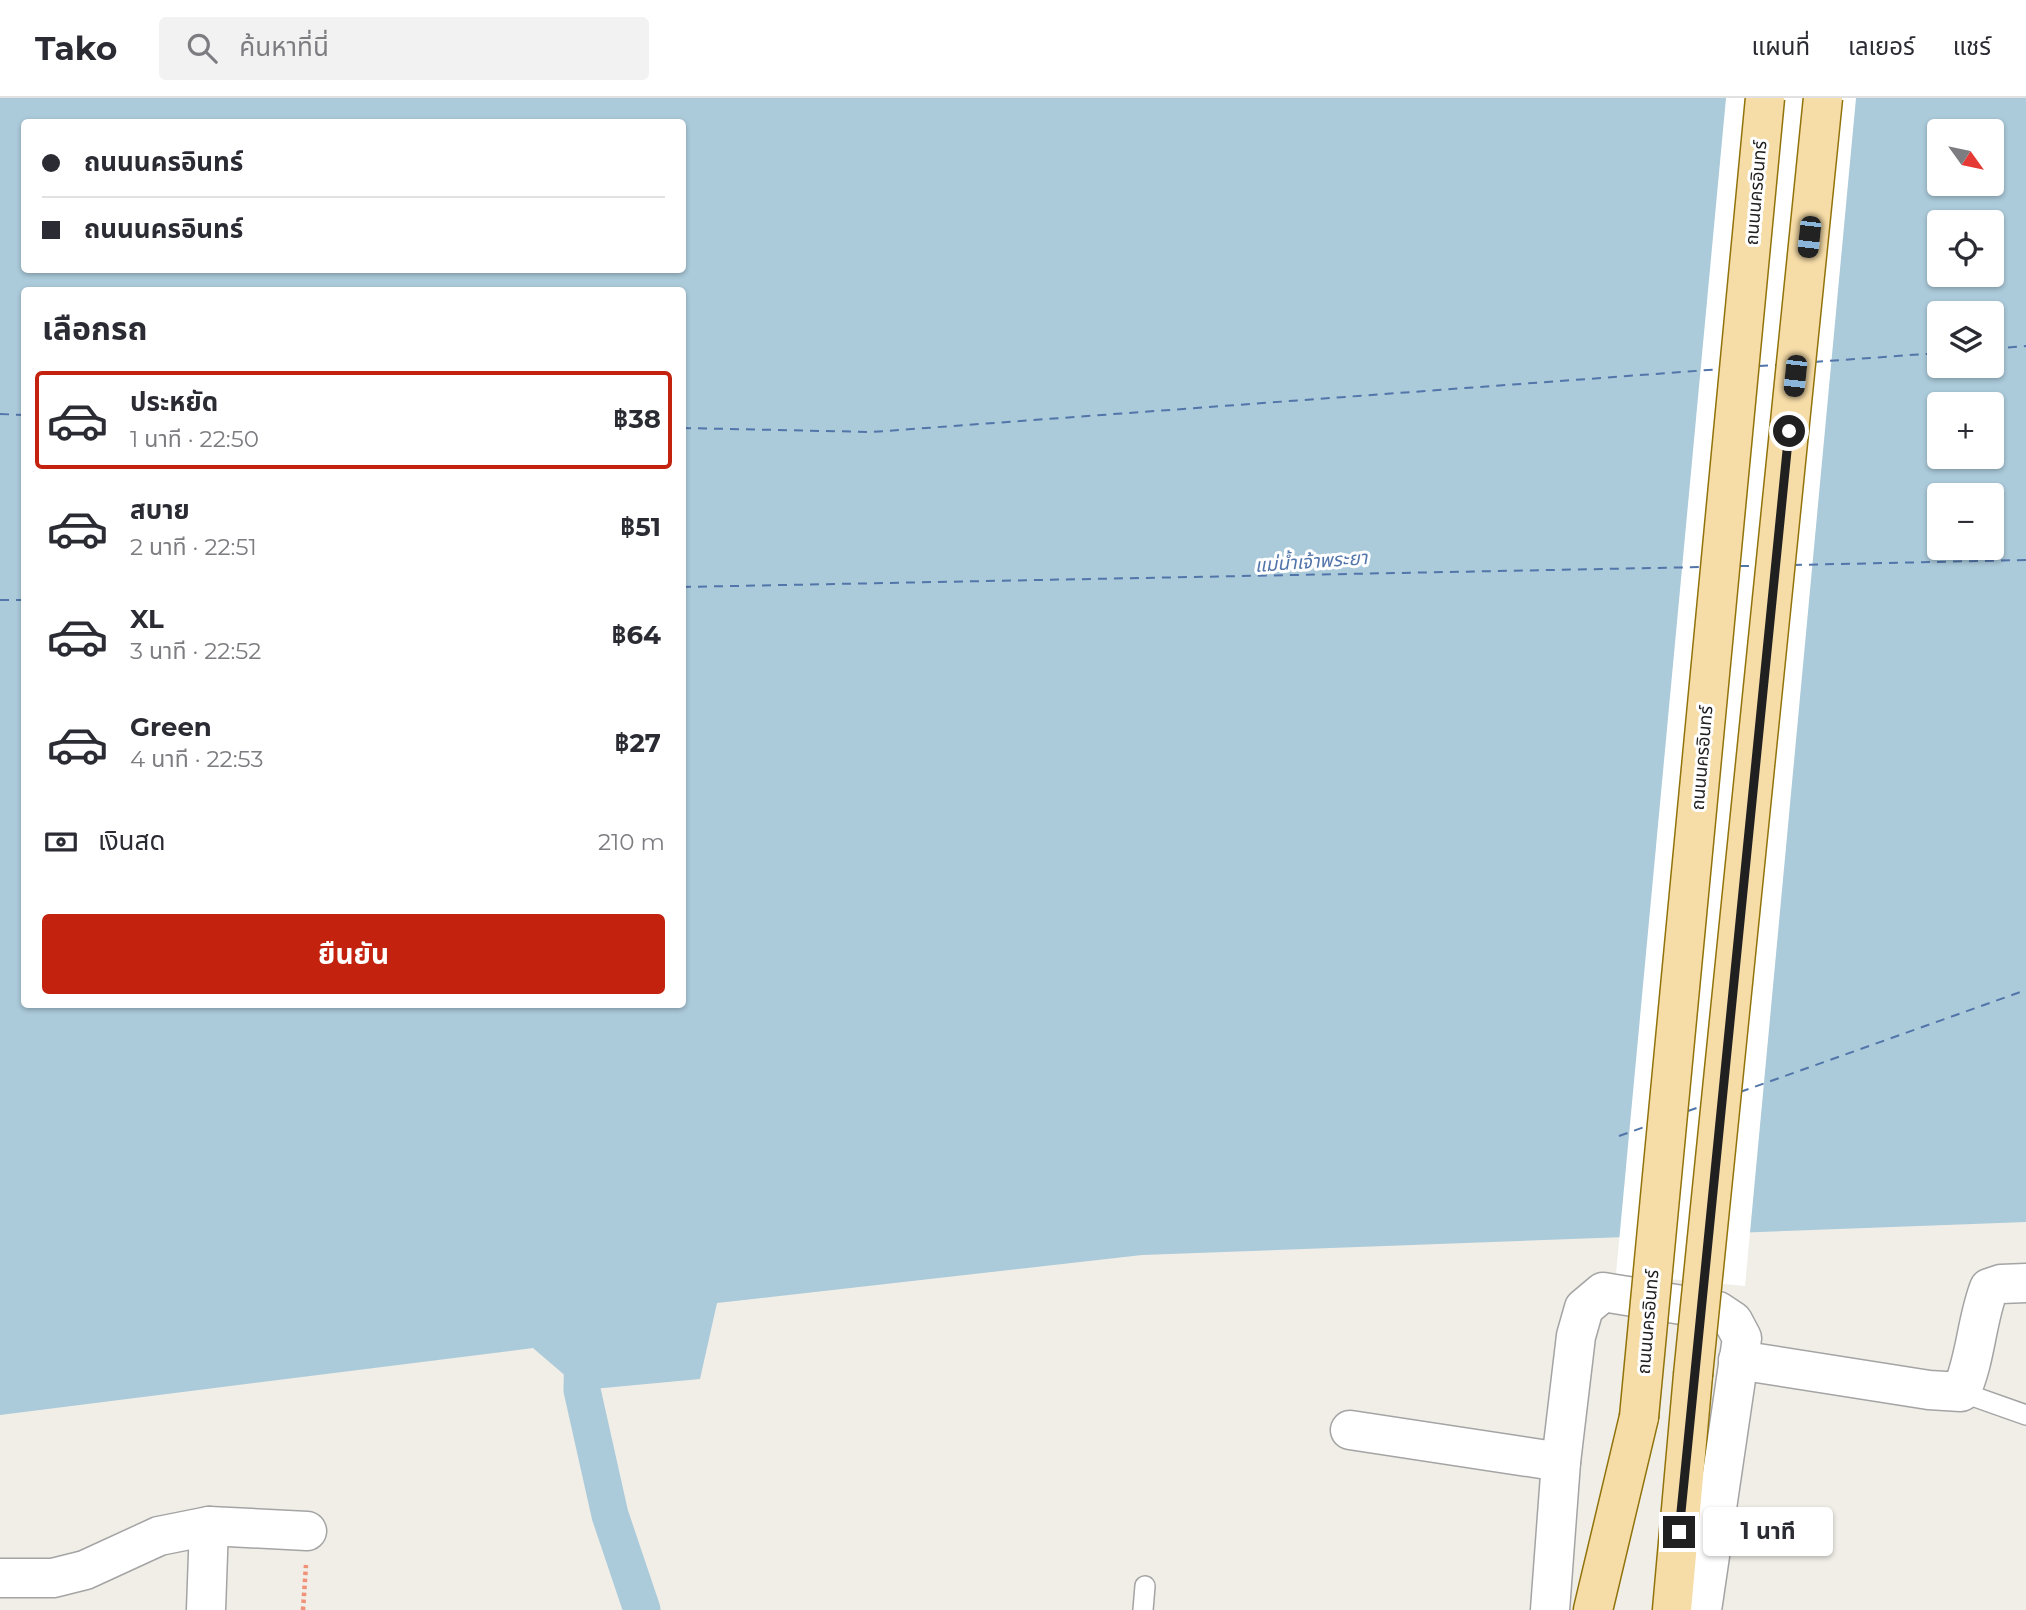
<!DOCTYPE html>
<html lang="th">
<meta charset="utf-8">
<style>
:root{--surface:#fff;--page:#f2f2f3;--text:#2b2b33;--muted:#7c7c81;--line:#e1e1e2;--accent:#c2220e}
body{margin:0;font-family:Montserrat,"Noto Sans Thai",sans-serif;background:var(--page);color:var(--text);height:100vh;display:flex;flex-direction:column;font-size:26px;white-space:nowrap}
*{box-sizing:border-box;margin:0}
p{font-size:23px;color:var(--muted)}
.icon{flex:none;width:38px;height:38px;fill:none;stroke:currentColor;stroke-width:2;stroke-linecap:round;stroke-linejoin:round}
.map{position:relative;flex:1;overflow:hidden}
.panel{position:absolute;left:21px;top:189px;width:665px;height:721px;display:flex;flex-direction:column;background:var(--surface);border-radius:7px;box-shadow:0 2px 5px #0004}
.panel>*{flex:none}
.hud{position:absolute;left:21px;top:21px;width:665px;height:154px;border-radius:7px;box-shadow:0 2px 5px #0004;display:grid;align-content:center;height:154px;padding:0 21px;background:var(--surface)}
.needle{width:46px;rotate:123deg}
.controls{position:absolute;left:1927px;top:21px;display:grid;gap:14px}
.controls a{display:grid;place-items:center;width:77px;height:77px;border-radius:7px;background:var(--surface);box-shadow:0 2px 5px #0004;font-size:35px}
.end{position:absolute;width:32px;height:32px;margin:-16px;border:9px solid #202020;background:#fff;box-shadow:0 0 0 4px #fff}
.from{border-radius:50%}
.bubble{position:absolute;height:49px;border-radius:7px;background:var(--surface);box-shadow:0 2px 5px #0004;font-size:23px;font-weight:700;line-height:49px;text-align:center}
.car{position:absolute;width:21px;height:42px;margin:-21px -10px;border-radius:9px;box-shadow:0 0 5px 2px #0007;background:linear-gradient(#222 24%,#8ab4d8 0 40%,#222 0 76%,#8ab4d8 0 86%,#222 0)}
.hud b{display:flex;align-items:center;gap:24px;height:66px;font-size:26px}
.hud b+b{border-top:2px solid var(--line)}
.hud i{width:18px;height:18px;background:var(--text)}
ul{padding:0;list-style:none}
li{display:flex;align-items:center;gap:21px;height:98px;margin:0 14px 10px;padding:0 7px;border:4px solid transparent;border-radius:7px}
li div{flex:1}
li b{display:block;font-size:26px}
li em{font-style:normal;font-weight:700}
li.selected{border-color:var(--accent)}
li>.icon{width:63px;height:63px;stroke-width:1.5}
h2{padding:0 21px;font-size:32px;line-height:84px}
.pay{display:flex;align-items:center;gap:18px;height:77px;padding:0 21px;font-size:26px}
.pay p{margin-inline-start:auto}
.cta{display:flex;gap:14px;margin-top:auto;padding:14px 21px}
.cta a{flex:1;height:80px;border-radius:7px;background:var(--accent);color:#fff;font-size:28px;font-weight:700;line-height:80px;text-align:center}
header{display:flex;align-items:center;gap:42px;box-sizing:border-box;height:98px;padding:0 35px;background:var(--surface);border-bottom:2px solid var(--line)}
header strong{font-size:33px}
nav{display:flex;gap:38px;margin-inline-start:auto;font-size:24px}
.search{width:490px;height:63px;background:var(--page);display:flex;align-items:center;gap:18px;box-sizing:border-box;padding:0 24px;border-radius:7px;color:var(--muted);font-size:26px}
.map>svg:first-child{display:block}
.water{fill:#abcada;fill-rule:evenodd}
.pier{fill:#fff}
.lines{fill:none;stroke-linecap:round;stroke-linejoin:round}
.canal{stroke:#abcada;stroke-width:37}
.ferry{stroke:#5275aa;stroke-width:2;stroke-dasharray:9 7;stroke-linecap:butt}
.lane-casing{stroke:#a4a4a4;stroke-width:22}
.street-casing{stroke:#a4a4a4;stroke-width:41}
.primary-casing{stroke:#91730b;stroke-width:41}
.path{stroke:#f09178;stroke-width:4.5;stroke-dasharray:3.5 3.5;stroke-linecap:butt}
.lane{stroke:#fff;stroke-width:19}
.street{stroke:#fff;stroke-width:38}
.primary{stroke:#f6dca7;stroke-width:38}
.primary-bridge-casing{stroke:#91730b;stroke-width:41;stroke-linecap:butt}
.primary-bridge{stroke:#f6dca7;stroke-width:38}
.route{stroke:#202020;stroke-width:9}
.labels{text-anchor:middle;stroke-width:6;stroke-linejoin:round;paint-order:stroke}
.street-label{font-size:18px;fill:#202020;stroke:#fff}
.water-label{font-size:19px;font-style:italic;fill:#5275aa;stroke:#fff}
</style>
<header>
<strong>Tako</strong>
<div class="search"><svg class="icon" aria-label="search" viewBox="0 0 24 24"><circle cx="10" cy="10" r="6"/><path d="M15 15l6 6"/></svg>ค้นหาที่นี่</div>
<nav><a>แผนที่</a><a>เลเยอร์</a><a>แชร์</a></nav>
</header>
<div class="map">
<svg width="2026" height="1512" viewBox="0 0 2026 1512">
<rect width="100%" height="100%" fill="#f0eee7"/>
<path class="water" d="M0,0H2026V1124L1142,1157L717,1205L700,1281L582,1292L533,1250L0,1317ZM24,24H682V172H24ZM1939,33H1992V86H1939ZM1939,124H1992V177H1939ZM24,192H682V906H24ZM1939,215H1992V268H1939ZM1939,306H1992V359H1939ZM1939,397H1992V450H1939Z"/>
<polygon class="pier" points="1726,0 1856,0 1745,1188 1616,1176"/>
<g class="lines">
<polyline class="canal" points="583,1241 582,1292 610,1417 642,1512"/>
<g class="ferry">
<polyline points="1992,251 2026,248"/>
<polyline points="1814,264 1939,255"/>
<polyline points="1759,268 1777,267"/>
<polyline points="0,316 24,317"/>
<polyline points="682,330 872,334 1722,271"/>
<polyline points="1793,467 2026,462"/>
<polyline points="1740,468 1756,468"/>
<polyline points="682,489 1703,469"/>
<polyline points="0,502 24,502"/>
<polyline points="1740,994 2026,892"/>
<polyline points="1688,1013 1702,1008"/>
<polyline points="1619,1038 1650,1027"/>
</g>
<defs>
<g id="lane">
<polyline points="1961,1294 2026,1317"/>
<polyline points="1143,1512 1145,1488"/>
</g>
<g id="street">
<path d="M1738,1262L1929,1292L1961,1294C1976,1261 1976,1224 1989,1190L2001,1186L2026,1185"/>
<polyline points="1350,1332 1561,1364"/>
<polyline points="0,1480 53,1480 85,1472 159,1438 209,1428 307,1433"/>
<polyline points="206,1512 209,1428"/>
<polyline points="1550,1512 1561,1364 1576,1238 1584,1210 1603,1194 1718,1213 1733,1223 1742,1240 1702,1512"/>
</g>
<g id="primary">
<polyline points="1593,1512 1639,1319"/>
<polyline points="1672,1512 1693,1277"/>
</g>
</defs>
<use href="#lane" class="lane-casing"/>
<use href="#street" class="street-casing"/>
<use href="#primary" class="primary-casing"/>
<polyline class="path" points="303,1512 306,1467"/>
<use href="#lane" class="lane"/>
<use href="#street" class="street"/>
<use href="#primary" class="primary"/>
<defs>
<g id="primary-bridge">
<polyline points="1693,1277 1823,0"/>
<polyline points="1639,1319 1765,0"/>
</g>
</defs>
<use href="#primary-bridge" class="primary-bridge-casing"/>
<use href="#primary-bridge" class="primary-bridge"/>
</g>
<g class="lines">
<polyline class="route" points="1679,1434 1789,333"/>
</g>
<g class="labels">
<g class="street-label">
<text transform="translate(1756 95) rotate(-85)" y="6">ถนนนครอินทร์</text>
<text transform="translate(1702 660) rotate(-85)" y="6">ถนนนครอินทร์</text>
<text transform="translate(1648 1224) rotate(-85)" y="6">ถนนนครอินทร์</text>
</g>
<g class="water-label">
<text transform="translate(1311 463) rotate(-4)" y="7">แม่น้ำเจ้าพระยา</text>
</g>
</g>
</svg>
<div class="controls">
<a><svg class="needle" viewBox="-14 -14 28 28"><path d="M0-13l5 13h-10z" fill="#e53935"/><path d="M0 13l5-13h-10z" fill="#7c7c81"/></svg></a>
<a><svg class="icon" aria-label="locate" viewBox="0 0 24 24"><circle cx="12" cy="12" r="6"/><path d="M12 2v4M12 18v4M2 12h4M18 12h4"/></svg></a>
<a><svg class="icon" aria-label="layers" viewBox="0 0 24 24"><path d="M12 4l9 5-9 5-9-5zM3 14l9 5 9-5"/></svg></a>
<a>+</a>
<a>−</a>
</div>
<i class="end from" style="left:1789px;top:333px"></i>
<i class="end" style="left:1679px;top:1434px"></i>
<div class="bubble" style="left:1703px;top:1409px;width:130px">1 นาที</div>
<i class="car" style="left:1809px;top:139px;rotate:186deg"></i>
<i class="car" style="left:1795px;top:278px;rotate:186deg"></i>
<div class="hud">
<b><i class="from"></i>ถนนนครอินทร์</b>
<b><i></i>ถนนนครอินทร์</b>
</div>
<section class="panel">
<h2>เลือกรถ</h2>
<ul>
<li class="selected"><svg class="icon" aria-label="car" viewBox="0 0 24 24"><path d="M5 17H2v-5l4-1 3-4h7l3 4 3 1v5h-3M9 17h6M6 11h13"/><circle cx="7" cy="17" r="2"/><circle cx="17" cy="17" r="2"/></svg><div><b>ประหยัด</b><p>1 นาที · 22:50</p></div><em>฿38</em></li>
<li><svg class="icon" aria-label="car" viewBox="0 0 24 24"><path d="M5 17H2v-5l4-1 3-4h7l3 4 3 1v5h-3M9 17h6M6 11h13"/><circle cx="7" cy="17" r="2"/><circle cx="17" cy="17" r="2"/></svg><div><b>สบาย</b><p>2 นาที · 22:51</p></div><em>฿51</em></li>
<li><svg class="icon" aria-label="car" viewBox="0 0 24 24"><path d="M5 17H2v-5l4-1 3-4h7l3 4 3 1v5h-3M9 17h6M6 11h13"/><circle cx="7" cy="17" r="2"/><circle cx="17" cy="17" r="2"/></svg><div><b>XL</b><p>3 นาที · 22:52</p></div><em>฿64</em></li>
<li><svg class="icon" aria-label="car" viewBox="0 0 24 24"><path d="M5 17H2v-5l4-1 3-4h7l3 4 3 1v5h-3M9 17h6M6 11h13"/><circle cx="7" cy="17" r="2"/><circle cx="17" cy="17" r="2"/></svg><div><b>Green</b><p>4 นาที · 22:53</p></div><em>฿27</em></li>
</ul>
<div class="pay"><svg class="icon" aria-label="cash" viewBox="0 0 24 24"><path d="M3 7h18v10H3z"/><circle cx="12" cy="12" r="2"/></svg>เงินสด<p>210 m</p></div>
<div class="cta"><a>ยืนยัน</a></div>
</section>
</div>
